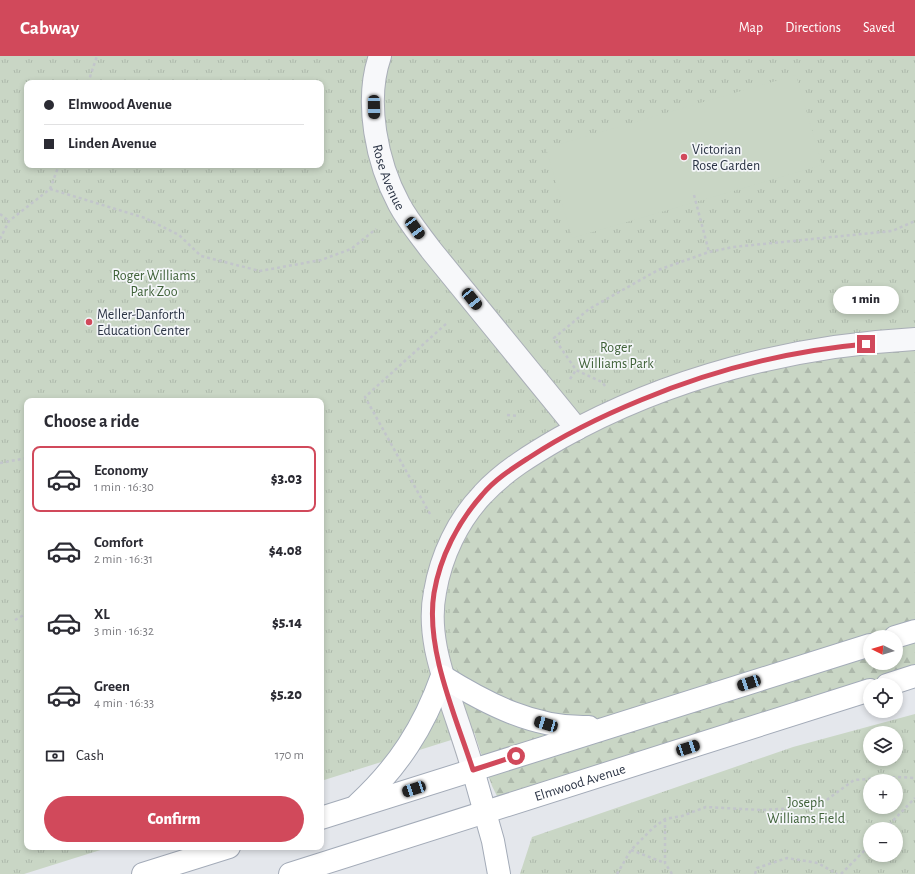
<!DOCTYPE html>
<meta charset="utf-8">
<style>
:root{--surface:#fff;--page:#f2f2f3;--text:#2b2b33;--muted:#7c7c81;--line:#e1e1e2;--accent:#d1495b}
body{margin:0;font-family:"Alegreya Sans",sans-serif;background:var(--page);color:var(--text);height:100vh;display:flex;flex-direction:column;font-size:15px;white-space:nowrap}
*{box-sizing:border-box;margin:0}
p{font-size:13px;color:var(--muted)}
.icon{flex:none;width:22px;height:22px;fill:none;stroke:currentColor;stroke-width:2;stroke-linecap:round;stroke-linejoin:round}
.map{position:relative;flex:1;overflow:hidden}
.details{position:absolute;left:24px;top:342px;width:300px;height:452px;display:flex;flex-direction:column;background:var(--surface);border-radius:8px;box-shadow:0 2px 6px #0003}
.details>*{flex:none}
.hud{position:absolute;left:24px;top:24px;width:300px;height:88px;border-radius:8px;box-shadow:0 2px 6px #0003;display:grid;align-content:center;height:88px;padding:0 20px;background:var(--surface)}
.needle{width:26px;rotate:275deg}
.controls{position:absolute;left:863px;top:574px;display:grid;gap:8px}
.controls a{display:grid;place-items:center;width:40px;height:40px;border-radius:50%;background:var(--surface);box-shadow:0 2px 6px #0003;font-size:20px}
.end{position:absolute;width:18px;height:18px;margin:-9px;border:5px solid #d1495b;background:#fff;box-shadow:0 0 0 2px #fff}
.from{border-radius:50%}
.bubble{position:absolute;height:28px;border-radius:14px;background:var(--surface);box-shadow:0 2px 6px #0003;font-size:13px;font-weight:800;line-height:28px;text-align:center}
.car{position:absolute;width:12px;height:24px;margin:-12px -6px;border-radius:5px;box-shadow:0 0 3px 1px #0007;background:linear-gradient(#222 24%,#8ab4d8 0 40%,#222 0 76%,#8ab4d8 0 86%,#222 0)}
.hud b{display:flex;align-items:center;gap:14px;height:38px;font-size:15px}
.hud b+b{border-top:1px solid var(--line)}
.hud i{width:10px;height:10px;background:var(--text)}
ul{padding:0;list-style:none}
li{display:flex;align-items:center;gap:12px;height:66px;margin:0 8px 6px;padding:0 12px;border:2px solid transparent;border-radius:8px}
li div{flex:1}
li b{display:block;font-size:15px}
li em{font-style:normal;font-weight:800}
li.active{border-color:var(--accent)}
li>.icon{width:36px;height:36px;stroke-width:1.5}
h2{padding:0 20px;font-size:18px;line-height:48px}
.pay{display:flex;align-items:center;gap:10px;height:44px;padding:0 20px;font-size:15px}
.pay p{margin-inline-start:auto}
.cta{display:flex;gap:8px;margin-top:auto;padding:8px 20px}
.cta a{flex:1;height:46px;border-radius:24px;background:var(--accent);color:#fff;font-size:16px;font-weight:800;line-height:46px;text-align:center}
header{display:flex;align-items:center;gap:24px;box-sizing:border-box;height:56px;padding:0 20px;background:var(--accent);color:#fff}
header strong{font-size:19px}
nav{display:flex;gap:22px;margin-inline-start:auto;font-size:14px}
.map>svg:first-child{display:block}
.grass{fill:url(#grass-tufts);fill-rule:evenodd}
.forest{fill:url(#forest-firs);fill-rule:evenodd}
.garden{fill:#c9d6c5}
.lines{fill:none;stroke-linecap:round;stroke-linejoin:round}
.street-casing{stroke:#a9aeb7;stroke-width:24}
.primary-casing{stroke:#a3abb8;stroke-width:24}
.path{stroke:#c2c5cb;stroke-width:2.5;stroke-dasharray:3 3;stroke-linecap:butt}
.street{stroke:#f7f8fa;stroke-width:22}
.primary{stroke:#fff;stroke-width:22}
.route{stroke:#d1495b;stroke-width:5}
.poi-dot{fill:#d1495b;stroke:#f4f6f9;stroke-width:1.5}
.labels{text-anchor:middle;stroke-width:3.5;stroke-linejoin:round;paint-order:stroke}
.poi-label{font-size:14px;fill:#2b3445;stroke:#f4f6f9;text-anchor:start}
.street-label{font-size:14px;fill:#2b3445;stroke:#f4f6f9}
.park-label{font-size:14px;fill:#3f6138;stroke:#f4f6f9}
</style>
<header>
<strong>Cabway</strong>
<nav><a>Map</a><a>Directions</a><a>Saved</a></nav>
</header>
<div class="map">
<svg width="915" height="818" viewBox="0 0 915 818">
<defs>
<pattern id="grass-tufts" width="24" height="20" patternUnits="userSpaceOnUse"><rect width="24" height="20" fill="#c9d6c5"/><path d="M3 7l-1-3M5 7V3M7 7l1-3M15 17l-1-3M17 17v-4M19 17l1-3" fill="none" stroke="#adb8ab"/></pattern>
<pattern id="forest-firs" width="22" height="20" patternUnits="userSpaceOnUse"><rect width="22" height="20" fill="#c9d6c5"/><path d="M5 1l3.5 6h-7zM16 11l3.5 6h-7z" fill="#adb8ab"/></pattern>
</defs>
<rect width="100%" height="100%" fill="#e4e7ec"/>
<g class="grass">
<path d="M0,0H915V536L867,553L321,725V345H27V791H110L24,818H0ZM27,27H321V109H27Z"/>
<path d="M915,658V818H520L532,781L793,691ZM870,677H896V703H870ZM870,725H896V751H870ZM870,773H896V799H870Z"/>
</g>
<path class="forest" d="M915,275V614L500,746L492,730L476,682L453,599L450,568V524L458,499L479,453L588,362ZM870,581H896V607H870Z"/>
<polygon class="garden" points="796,19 822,109 572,182 546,92"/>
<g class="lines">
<defs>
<g id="street">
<path id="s1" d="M380,0C364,46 377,107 399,148C408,165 420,179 431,194L577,373"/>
<path d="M473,714C467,693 460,673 453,652C441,615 427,576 435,536C441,500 458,464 483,438C504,415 534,397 560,382C669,321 792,290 915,283"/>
</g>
<g id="primary">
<polyline points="895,581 915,575"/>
<polyline points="887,629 915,620"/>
<polyline points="473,714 493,785 499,818"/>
<path d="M358,748C398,711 424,671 442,620C487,648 535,673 589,671"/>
<polyline points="321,762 870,589"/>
<polyline points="143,818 229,791"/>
<path id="s2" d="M290,818L870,634"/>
</g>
</defs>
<use href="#street" class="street-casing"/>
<use href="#primary" class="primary-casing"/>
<g class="path">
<polyline points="88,27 97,0"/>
<polyline points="50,133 145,162 179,179 201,200 260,215 321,204 351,193 376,173"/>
<polyline points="50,133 59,109"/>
<polyline points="694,139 709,196"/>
<polyline points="0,158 9,165"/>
<polyline points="0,183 9,165 50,133"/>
<polyline points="570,323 576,314"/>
<polyline points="605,330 602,326 576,314 554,282 589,253 658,214 709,196 733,191 892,175 915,165"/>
<polyline points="507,359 519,360"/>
<polyline points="0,407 27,402"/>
<polyline points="430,458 365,341 448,266"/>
<polyline points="15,564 27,557"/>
<polyline points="665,763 665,807 672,818"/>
<polyline points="885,773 915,742"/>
<polyline points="631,794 665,807"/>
<polyline points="617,818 631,794 653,772 665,763 682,760 706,751 761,754 817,751 854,724 898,721 915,722"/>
<polyline points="755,818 757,812 787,802 818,807 837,818"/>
<polyline points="841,818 870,789"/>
</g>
<use href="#street" class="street"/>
<use href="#primary" class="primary"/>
</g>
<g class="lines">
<path class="route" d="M516,700L473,714C456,661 425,593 434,537C440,501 458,466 482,439C495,423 513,412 530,401C565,378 602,360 641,344C713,314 788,295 866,288"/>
</g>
<g class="poi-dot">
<circle cx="684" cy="101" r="4"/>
<circle cx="89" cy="266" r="4"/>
</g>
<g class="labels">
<g class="poi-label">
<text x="692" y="98">Victorian<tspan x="692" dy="16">Rose Garden</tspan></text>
<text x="97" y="263">Meller-Danforth<tspan x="97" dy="16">Education Center</tspan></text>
</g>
<g class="street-label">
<text dy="5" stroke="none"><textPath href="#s1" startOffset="124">Rose Avenue</textPath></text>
<text dy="5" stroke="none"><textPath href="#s2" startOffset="304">Elmwood Avenue</textPath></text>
</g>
<g class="park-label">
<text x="154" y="224">Roger Williams<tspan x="154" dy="16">Park Zoo</tspan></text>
<text x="616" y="296">Roger<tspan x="616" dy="16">Williams Park</tspan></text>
<text x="806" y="751">Joseph<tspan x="806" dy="16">Williams Field</tspan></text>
</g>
</g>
</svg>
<div class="controls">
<a><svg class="needle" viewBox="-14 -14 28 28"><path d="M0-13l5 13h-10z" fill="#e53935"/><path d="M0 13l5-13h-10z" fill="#7c7c81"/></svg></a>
<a><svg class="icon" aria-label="locate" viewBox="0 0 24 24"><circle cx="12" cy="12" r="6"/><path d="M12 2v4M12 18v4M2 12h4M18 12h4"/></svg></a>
<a><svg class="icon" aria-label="layers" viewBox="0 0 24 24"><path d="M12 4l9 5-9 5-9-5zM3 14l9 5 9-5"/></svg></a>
<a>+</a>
<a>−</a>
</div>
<i class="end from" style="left:516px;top:700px"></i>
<i class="end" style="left:866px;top:288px"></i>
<div class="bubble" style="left:833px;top:230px;width:66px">1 min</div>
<i class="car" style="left:374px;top:51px;rotate:179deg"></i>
<i class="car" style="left:415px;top:172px;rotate:144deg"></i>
<i class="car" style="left:472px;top:243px;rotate:141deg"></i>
<i class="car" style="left:749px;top:627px;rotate:252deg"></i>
<i class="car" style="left:546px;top:668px;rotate:286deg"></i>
<i class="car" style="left:688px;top:692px;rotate:72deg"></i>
<i class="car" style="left:414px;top:733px;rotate:252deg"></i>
<div class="hud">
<b><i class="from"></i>Elmwood Avenue</b>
<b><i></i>Linden Avenue</b>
</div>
<section class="details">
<h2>Choose a ride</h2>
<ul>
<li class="active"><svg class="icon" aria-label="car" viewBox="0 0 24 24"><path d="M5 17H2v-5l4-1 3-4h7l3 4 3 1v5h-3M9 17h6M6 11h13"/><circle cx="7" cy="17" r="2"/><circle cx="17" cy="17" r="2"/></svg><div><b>Economy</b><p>1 min · 16:30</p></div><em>$3.03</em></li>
<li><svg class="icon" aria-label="car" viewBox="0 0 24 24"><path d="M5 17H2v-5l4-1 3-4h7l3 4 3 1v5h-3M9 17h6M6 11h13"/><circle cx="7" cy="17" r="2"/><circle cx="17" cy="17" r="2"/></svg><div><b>Comfort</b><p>2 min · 16:31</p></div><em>$4.08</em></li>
<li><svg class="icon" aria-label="car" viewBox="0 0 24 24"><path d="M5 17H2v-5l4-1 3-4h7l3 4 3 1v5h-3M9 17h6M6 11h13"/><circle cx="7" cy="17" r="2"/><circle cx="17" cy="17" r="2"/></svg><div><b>XL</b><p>3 min · 16:32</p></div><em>$5.14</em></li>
<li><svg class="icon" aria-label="car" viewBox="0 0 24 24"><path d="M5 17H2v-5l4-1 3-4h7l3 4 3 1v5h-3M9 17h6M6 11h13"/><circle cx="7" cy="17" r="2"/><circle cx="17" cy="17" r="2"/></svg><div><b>Green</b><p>4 min · 16:33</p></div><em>$5.20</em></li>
</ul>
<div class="pay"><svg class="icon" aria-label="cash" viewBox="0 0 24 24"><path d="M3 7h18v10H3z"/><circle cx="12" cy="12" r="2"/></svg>Cash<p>170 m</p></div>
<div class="cta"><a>Confirm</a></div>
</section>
</div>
